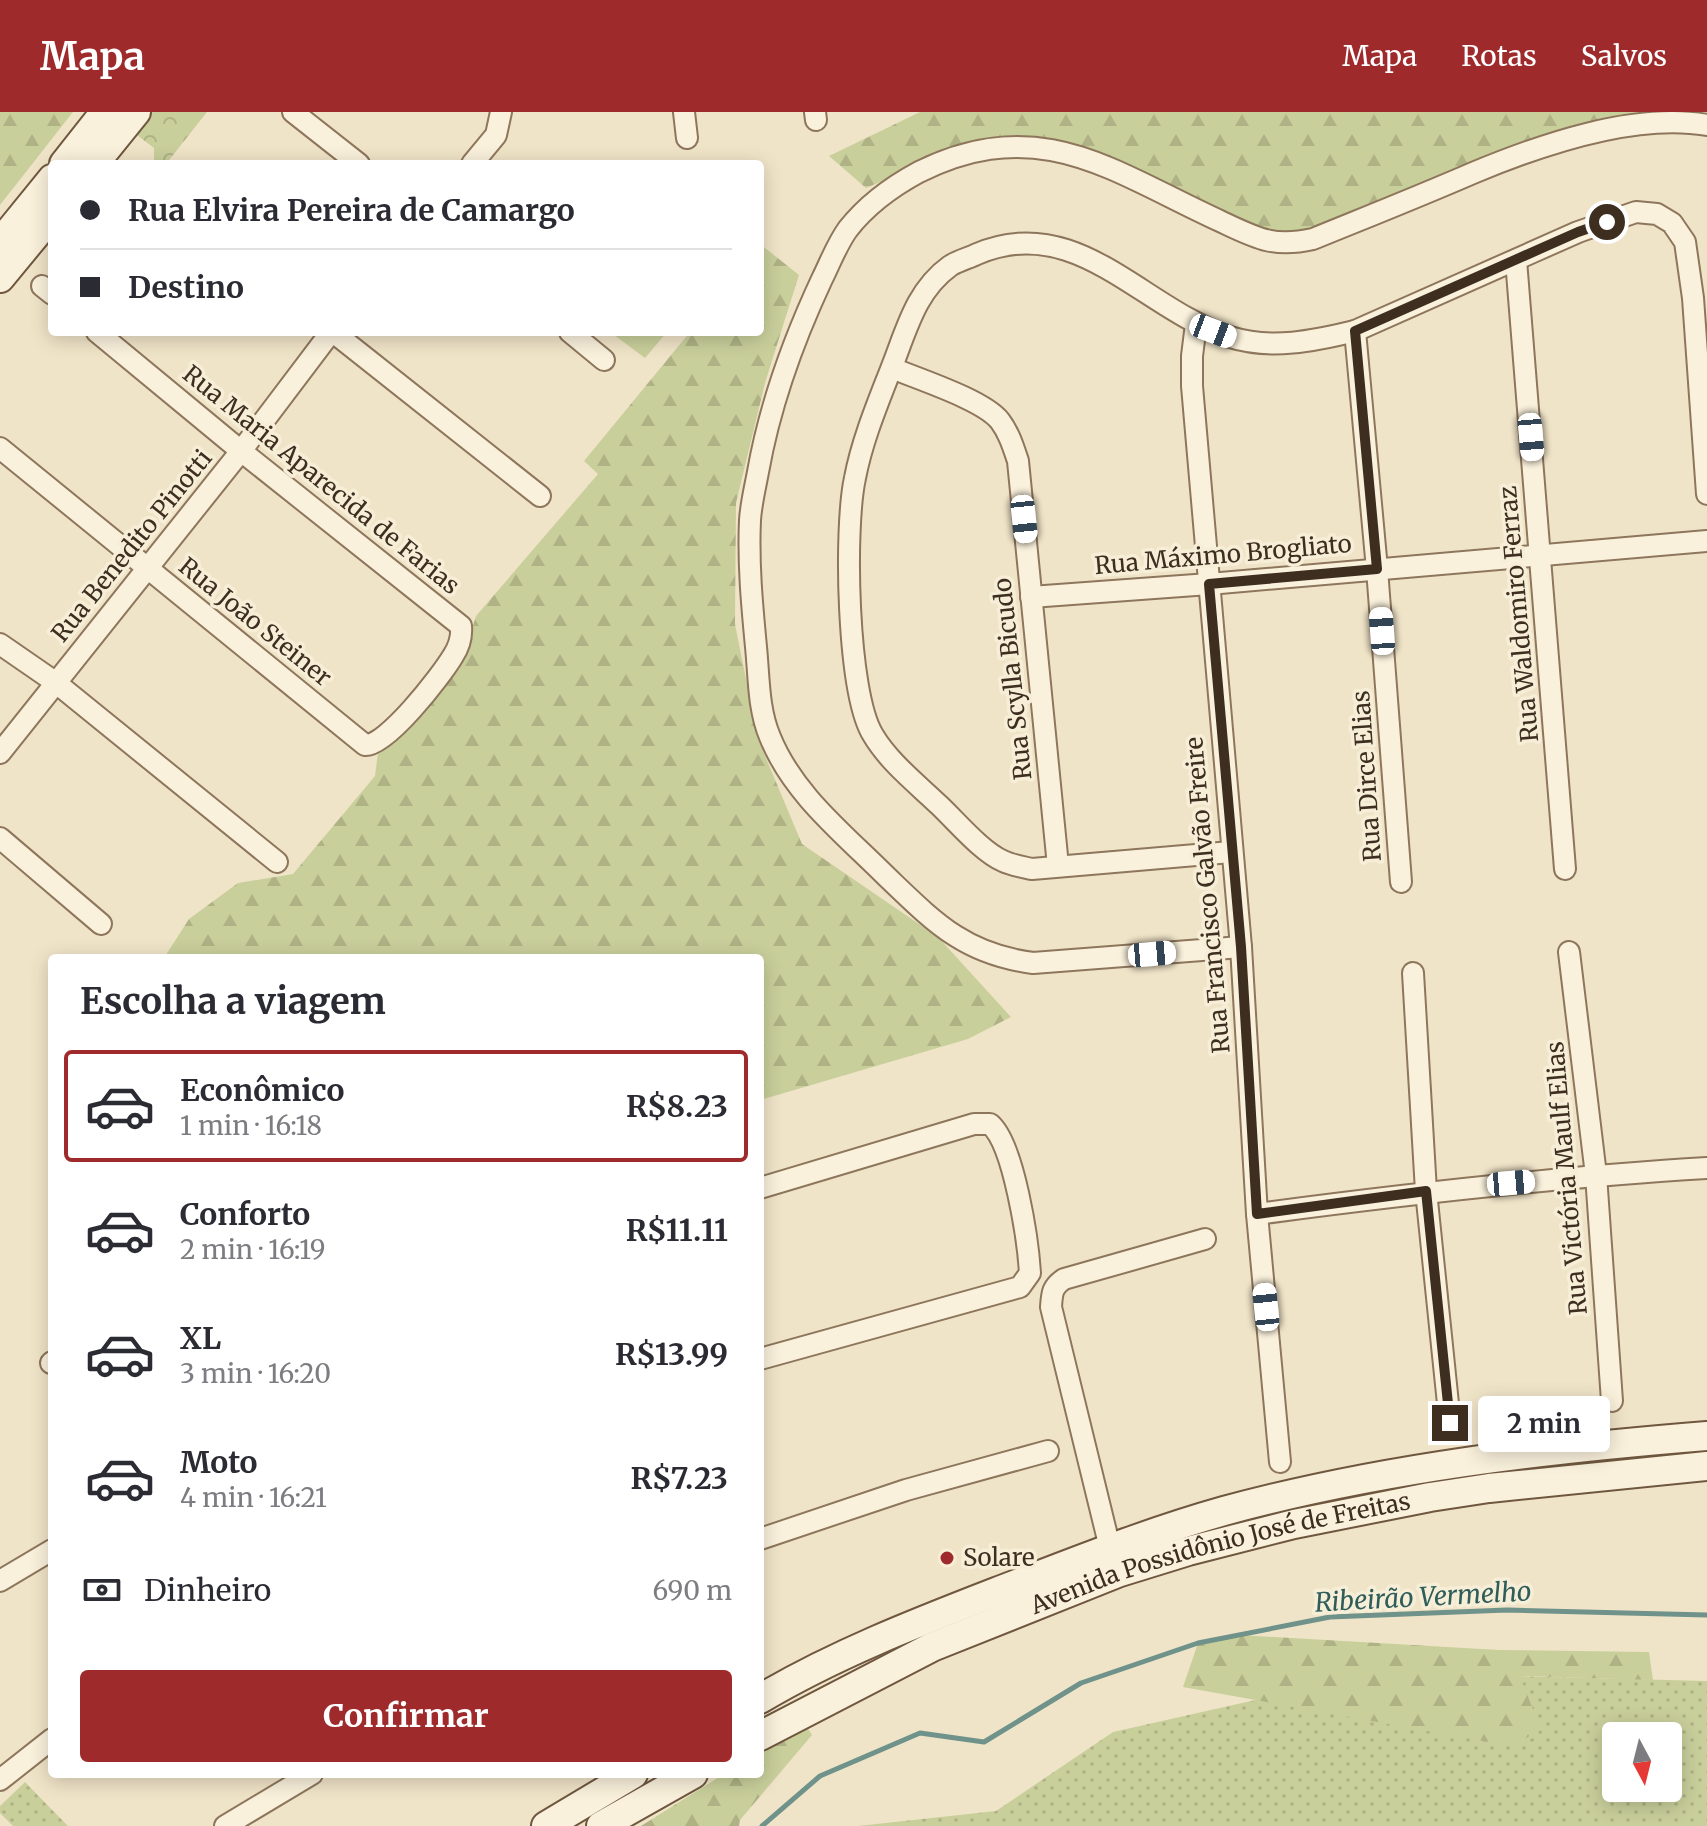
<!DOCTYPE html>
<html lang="pt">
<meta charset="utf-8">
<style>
:root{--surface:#fff;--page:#f7f7f7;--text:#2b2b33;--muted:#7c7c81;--line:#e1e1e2;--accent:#9e2a2b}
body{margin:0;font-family:Merriweather,serif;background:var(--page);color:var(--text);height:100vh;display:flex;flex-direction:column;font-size:30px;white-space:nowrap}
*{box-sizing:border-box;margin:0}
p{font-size:26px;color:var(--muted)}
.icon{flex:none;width:44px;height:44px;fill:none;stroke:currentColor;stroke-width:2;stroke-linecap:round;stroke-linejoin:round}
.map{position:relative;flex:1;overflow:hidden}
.drawer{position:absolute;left:48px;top:842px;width:716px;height:824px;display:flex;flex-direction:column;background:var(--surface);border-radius:8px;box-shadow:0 4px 20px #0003}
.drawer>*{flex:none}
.hud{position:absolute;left:48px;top:48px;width:716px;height:176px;border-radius:8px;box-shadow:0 4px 20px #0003;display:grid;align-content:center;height:176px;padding:0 32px;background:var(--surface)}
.needle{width:52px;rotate:173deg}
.controls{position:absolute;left:1602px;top:1610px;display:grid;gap:16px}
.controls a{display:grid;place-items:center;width:80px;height:80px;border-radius:8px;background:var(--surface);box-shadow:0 4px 20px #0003;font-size:40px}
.end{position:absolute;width:36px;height:36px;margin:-18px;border:10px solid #3d2e20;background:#fff;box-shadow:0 0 0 4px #fff}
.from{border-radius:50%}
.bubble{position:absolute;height:56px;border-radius:8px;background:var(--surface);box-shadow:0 4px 20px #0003;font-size:26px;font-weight:700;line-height:56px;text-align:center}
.car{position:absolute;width:24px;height:48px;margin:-24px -12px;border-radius:10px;box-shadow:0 0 6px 2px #0007;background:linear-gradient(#fff 24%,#345 0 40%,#fff 0 76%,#345 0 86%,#fff 0)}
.hud b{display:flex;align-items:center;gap:28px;height:76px;font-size:30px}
.hud b+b{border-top:2px solid var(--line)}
.hud i{width:20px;height:20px;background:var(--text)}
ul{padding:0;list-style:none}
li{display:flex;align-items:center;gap:24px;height:112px;margin:0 16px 12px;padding:0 16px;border:4px solid transparent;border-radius:8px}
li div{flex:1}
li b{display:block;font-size:30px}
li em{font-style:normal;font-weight:700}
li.selected{border-color:var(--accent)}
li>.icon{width:72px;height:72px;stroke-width:1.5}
h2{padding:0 32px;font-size:36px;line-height:96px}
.pay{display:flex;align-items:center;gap:20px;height:88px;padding:0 32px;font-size:30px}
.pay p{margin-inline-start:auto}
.action{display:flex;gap:16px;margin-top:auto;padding:16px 32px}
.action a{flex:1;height:92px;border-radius:8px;background:var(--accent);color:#fff;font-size:32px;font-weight:700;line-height:92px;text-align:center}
header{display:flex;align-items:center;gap:48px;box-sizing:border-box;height:112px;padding:0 40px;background:var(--accent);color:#fff}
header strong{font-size:38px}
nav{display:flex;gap:44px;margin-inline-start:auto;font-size:28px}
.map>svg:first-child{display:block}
.grass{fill:url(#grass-dots);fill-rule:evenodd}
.forest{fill:url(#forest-firs)}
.park{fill:url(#park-crowns)}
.garden{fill:#c9cf9b}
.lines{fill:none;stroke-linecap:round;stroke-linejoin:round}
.stream{stroke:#6f938a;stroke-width:5}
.street-casing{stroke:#8d765c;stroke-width:24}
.secondary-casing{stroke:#6f573f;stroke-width:32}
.street{stroke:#faf1dc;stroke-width:20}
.secondary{stroke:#faf1dc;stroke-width:28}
.route{stroke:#3d2e20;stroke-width:10}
.poi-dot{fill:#9e2a2b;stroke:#f7eed8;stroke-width:3}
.labels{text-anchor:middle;stroke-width:7;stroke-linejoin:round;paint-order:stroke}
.street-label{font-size:24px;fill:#3d2e20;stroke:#f7eed8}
.poi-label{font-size:24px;fill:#3d2e20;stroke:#f7eed8;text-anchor:start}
.water-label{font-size:26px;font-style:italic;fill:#2f5d5a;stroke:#f7eed8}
</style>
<header>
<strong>Mapa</strong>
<nav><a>Mapa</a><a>Rotas</a><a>Salvos</a></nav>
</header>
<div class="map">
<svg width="1707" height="1714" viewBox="0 0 1707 1714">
<defs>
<pattern id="grass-dots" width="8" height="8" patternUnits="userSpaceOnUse" patternTransform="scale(2)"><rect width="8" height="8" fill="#c9cf9b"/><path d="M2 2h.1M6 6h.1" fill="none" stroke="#aeb285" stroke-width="1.8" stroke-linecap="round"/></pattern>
<pattern id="forest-firs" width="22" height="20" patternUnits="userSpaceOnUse" patternTransform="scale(2)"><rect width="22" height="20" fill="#c9cf9b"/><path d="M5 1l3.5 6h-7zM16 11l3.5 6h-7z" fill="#aeb285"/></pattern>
<pattern id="park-crowns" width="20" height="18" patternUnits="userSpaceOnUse" patternTransform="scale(2)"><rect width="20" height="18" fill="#c9cf9b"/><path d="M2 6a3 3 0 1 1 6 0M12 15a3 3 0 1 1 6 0" fill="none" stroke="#aeb285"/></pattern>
</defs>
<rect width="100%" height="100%" fill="#f0e4c8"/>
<g class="grass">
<path d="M1519,1564L1707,1569V1714H858L996,1699L1113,1620L1260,1587L1384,1610ZM1616,1624H1668V1676H1616Z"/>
<polygon points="25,1670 68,1714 13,1714 0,1701 0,1694"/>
</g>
<g class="forest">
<polygon points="0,0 73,0 0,93"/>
<polygon points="920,0 1639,0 1544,22 1292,127 1252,120 1141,58 1055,29 964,34 866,76 829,44"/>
<polygon points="760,132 799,163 765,271 736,391 735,512 758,627 802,732 938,825 1011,905 968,927 760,988 760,846 164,846 189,807 238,771 293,762 375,664 378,640 467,532 476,504 598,362 584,349 690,220 760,220"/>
<polygon points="1239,1523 1499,1538 1649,1540 1653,1568 1520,1564 1541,1618 1511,1634 1183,1575 1198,1531"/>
<polygon points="805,1612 812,1623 740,1708 739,1714 641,1714 724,1662 760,1662 760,1640"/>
</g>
<polygon class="park" points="149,0 207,0 166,52 154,52 154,36 133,20"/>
<polygon class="garden" points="610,220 667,220 645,246"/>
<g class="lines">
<polyline class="stream" points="762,1714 820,1664 920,1621 984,1630 1081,1571 1198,1531 1330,1505 1507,1498 1707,1503"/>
<defs>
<g id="street">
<polyline points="293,0 359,52"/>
<polyline points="684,0 687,26"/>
<polyline points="815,0 816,8"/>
<polyline points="472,52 496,23 501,0"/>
<polyline points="1516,148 1565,757"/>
<polyline points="42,174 52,182"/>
<polyline points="1196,212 1192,244 1192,274 1241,835 1257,1102 1280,1350"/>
<polyline points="1355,219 1377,457 1401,770"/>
<polyline points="333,220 540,384"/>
<polyline points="570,220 604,248"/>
<path d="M892,256C918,267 984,288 1000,309C1009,321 1013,334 1018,349L1058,754"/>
<path d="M0,336L365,633C386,635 441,564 453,544C459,535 462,525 461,514L241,339L97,220"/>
<polyline points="1031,485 1209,472 1707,429"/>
<polyline points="0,532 55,570 277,750"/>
<polyline points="0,641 241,339 331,220"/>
<polyline points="0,726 101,812"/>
<path d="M1231,740L1032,757C1023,755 1011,753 1003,749C982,740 957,710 939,693C917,672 889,650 873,623C847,581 844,416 855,366C862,329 877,293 891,257C906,220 915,179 950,154C957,149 969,146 977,142C1077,99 1143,198 1230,225C1271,238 1314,229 1355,219L1578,120L1636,100L1657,102L1672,111L1685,130L1693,186L1707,382"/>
<path d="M1241,835L1033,851C964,842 934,810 886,764C843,721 793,682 770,625C758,597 759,564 756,535C752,493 748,451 750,408C751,392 755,376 758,360C770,292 793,229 822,167C830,151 837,132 848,117C866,94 893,74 919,60C1040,0 1113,60 1220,109C1256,126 1273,136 1313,127C1367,105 1420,84 1473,61C1540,33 1634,0 1707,13"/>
<polyline points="1569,840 1596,1063 1612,1289"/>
<polyline points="1413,861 1426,1079 1450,1311"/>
<path d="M760,1076L974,1012H990C1014,1032 1028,1129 1030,1161L1020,1175L760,1247"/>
<path d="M1257,1102C1407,1082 1556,1065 1707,1056"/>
<polyline points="51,1251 52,1250"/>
<polyline points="760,1427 906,1378 1048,1339"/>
<path d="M1110,1436L1051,1195C1052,1181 1052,1175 1064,1167L1205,1127"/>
<polyline points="0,1469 52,1438"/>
<polyline points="0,1668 52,1627"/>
<polyline points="225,1714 312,1662"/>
</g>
<g id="secondary">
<polyline points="64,52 105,0"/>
<polyline points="94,52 136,0"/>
<polyline points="0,131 52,67"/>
<polyline points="0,166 52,103"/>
<path d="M760,1587C834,1543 916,1511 996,1480C1072,1451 1146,1421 1224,1399C1382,1356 1545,1337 1707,1324"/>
<path id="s1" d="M760,1624L932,1535L1120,1460L1188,1439L1294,1412L1430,1385L1489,1376L1707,1354"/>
<polyline points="546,1714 633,1662"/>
<polyline points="601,1714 693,1662"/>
</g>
</defs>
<use href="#street" class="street-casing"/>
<use href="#secondary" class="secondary-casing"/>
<use href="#street" class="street"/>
<use href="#secondary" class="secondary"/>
</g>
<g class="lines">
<polyline class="route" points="1450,1311 1426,1079 1257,1102 1241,835 1209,472 1377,457 1355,219 1578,120 1607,110"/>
</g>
<circle class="poi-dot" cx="947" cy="1446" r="8"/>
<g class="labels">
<g class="street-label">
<text transform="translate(321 368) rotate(39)" y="8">Rua Maria Aparecida de Farias</text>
<text transform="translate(132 434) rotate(-51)" y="8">Rua Benedito Pinotti</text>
<text transform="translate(1223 443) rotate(-5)" y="8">Rua Máximo Brogliato</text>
<text transform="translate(1519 502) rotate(-95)" y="8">Rua Waldomiro Ferraz</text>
<text transform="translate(255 510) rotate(39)" y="8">Rua João Steiner</text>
<text transform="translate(1013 567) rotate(-96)" y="8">Rua Scylla Bicudo</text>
<text transform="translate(1367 664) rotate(-94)" y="8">Rua Dirce Elias</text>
<text transform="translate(1208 783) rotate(-95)" y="8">Rua Francisco Galvão Freire</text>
<text transform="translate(1567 1066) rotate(-95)" y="8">Rua Victória Maulf Elias</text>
<text dy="8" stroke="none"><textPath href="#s1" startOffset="498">Avenida Possidônio José de Freitas</textPath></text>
</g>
<g class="poi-label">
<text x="963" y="1454">Solare</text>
</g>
<g class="water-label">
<text transform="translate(1423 1485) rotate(-3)" y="9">Ribeirão Vermelho</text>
</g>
</g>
</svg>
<div class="controls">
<a><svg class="needle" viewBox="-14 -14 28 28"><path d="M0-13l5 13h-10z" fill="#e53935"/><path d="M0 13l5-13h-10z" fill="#7c7c81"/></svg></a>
</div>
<i class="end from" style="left:1607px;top:110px"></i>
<i class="end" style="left:1450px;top:1311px"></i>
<div class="bubble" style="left:1478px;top:1284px;width:132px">2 min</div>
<i class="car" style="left:1213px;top:219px;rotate:111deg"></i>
<i class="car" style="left:1531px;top:325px;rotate:175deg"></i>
<i class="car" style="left:1024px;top:407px;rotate:174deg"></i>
<i class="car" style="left:1382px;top:519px;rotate:356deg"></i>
<i class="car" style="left:1152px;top:842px;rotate:85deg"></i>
<i class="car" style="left:1511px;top:1071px;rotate:85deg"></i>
<i class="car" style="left:1266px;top:1195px;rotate:354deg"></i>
<div class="hud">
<b><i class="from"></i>Rua Elvira Pereira de Camargo</b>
<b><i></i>Destino</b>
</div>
<section class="drawer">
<h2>Escolha a viagem</h2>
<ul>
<li class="selected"><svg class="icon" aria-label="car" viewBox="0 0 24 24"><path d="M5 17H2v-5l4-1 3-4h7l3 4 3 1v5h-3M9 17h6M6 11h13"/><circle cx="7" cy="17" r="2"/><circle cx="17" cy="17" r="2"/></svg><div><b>Econômico</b><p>1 min · 16:18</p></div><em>R$8.23</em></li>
<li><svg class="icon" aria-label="car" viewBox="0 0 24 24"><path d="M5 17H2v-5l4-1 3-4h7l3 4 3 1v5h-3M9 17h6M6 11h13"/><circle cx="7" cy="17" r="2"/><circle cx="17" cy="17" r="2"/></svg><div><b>Conforto</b><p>2 min · 16:19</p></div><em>R$11.11</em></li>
<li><svg class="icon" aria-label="car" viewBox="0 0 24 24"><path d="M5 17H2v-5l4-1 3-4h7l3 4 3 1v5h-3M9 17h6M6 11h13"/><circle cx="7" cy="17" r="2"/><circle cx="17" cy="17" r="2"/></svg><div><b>XL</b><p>3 min · 16:20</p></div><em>R$13.99</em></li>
<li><svg class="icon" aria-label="car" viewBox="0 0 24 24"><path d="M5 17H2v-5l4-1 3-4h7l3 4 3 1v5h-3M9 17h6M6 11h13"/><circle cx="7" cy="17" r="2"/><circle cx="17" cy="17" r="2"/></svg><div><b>Moto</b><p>4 min · 16:21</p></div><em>R$7.23</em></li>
</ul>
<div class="pay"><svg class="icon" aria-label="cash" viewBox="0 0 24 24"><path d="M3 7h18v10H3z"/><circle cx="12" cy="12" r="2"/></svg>Dinheiro<p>690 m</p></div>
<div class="action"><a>Confirmar</a></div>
</section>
</div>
